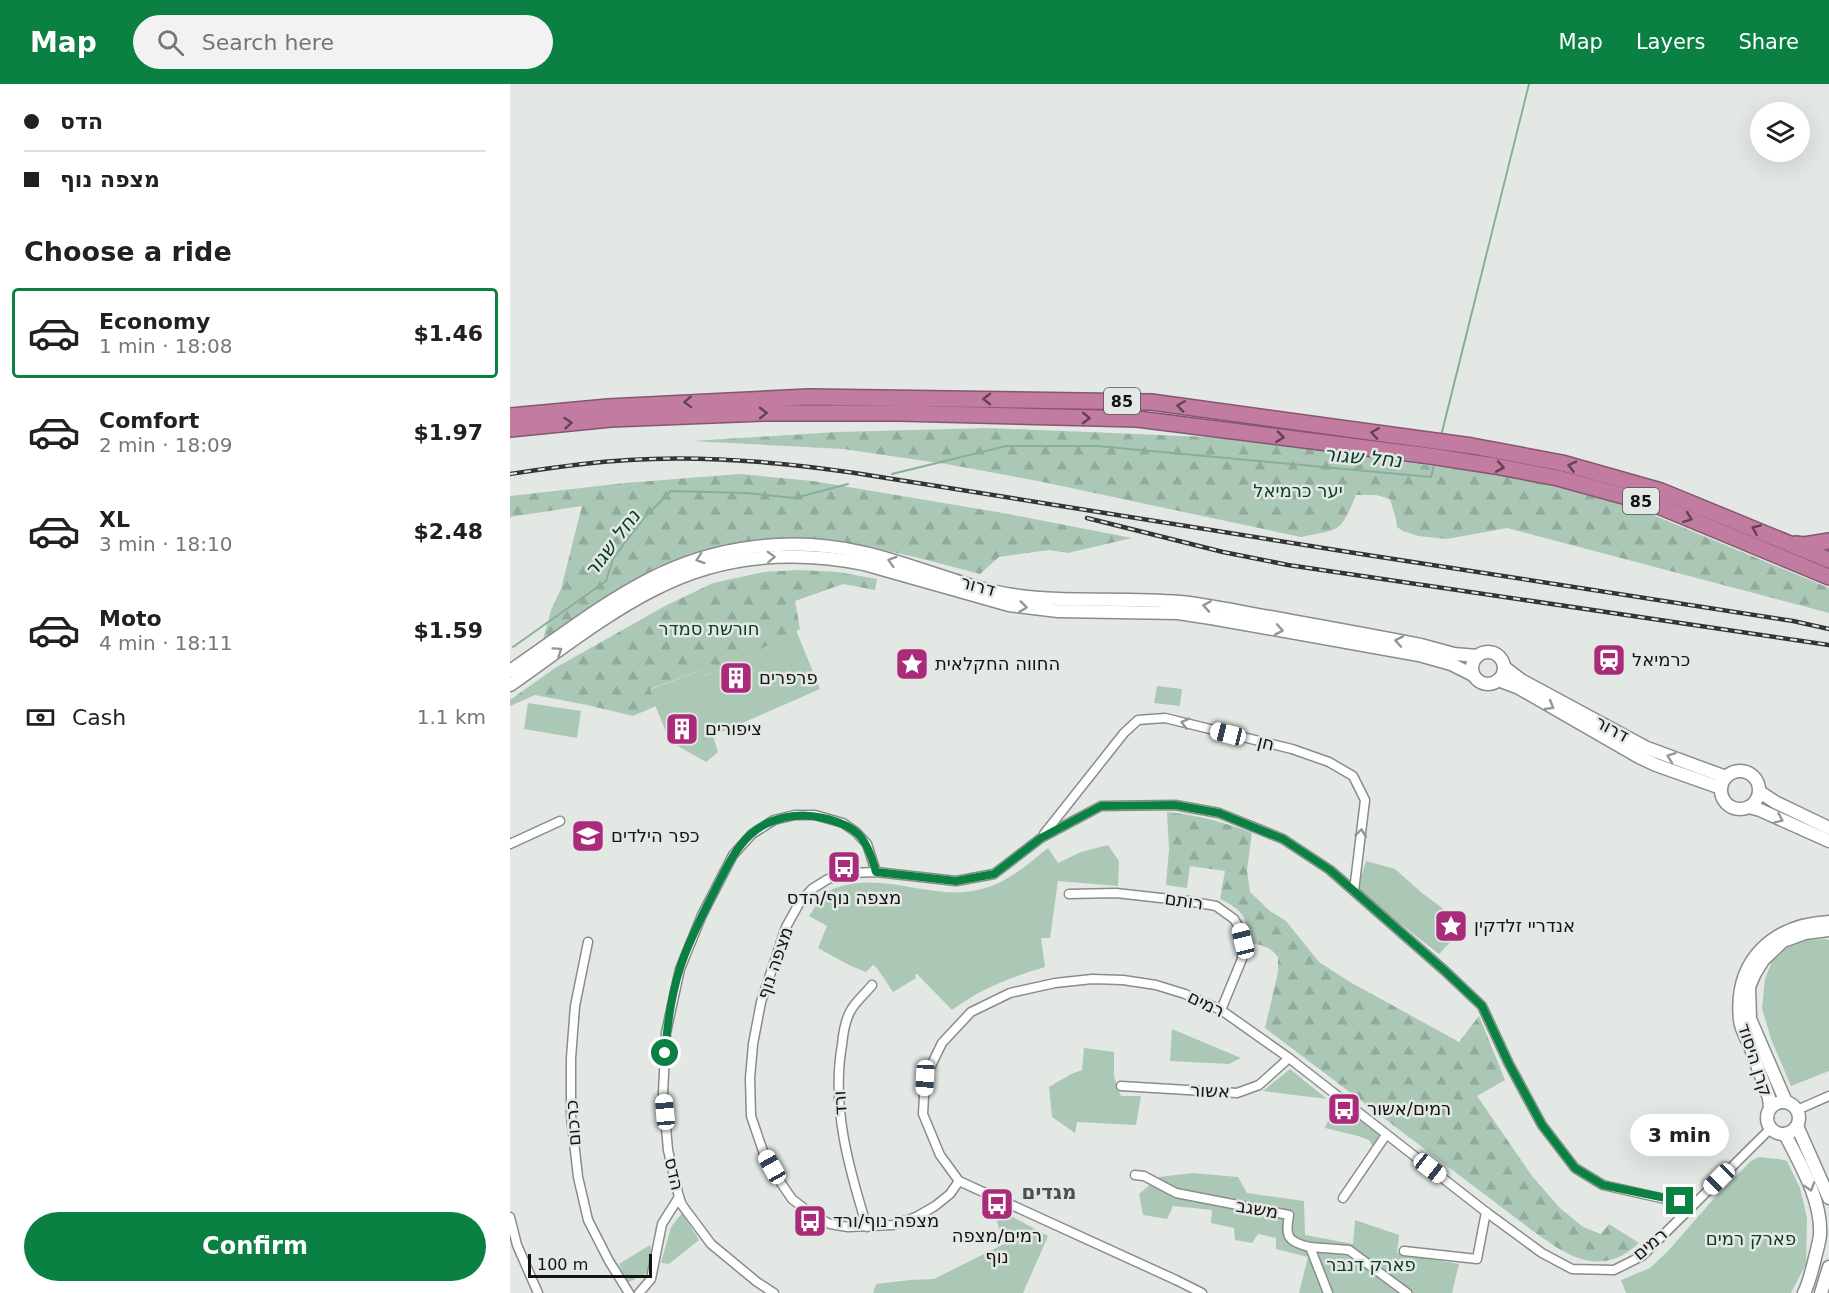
<!DOCTYPE html>
<meta charset="utf-8">
<style>
:root{--surface:#fff;--page:#f2f2f2;--text:#202124;--muted:#757577;--line:#e0e0e0;--accent:#0b8043}
body{margin:0;font-family:"DejaVu Sans",Heebo,sans-serif;background:var(--page);color:var(--text);height:100vh;display:flex;flex-direction:column;font-size:22px;white-space:nowrap}
*{box-sizing:border-box;margin:0}
p{font-size:20px;color:var(--muted)}
.icon{flex:none;width:33px;height:33px;fill:none;stroke:currentColor;stroke-width:2;stroke-linecap:round;stroke-linejoin:round}
.map{position:relative;flex:1;overflow:hidden}
.details{display:flex;flex-direction:column;background:var(--surface);width:510px}
.details>*{flex:none}
.banner{display:grid;align-content:center;height:132px;padding:0 24px;background:var(--surface)}
.tools{position:absolute;left:1240px;top:18px;display:grid;gap:12px}
.tools a{display:grid;place-items:center;width:60px;height:60px;border-radius:50%;background:var(--surface);box-shadow:0 6px 24px #0002;font-size:30px}
.scale{position:absolute;left:18px;bottom:15px;width:124px;box-sizing:border-box;padding-left:6px;border:3px solid #131413;border-top:0;font-size:16px;line-height:21px;white-space:nowrap;color:#131413;-webkit-text-stroke:4px #e3e8e5;paint-order:stroke}
.end{position:absolute;width:27px;height:27px;margin:-14px;border:8px solid #0b8043;background:#fff;box-shadow:0 0 0 3px #fff}
.from{border-radius:50%}
.bubble{position:absolute;height:42px;border-radius:21px;background:var(--surface);box-shadow:0 6px 24px #0002;font-size:20px;font-weight:800;line-height:42px;text-align:center}
.car{position:absolute;width:18px;height:36px;margin:-18px -9px;border-radius:8px;box-shadow:0 0 4px 2px #0007;background:linear-gradient(#fff 24%,#345 0 40%,#fff 0 76%,#345 0 86%,#fff 0)}
.banner b{display:flex;align-items:center;gap:21px;height:57px;font-size:22px}
.banner b+b{border-top:2px solid var(--line)}
.banner i{width:15px;height:15px;background:var(--text)}
ul{padding:0;list-style:none}
li{display:flex;align-items:center;gap:18px;height:90px;margin:0 12px 9px;padding:0 12px;border:3px solid transparent;border-radius:6px}
li div{flex:1}
li b{display:block;font-size:22px}
li em{font-style:normal;font-weight:800}
li.active{border-color:var(--accent)}
li>.icon{width:54px;height:54px;stroke-width:1.5}
h2{padding:0 24px;font-size:27px;line-height:72px}
.pay{display:flex;align-items:center;gap:15px;height:66px;padding:0 24px;font-size:22px}
.pay p{margin-inline-start:auto}
.cta{display:flex;gap:12px;margin-top:auto;padding:12px 24px}
.cta a{flex:1;height:69px;border-radius:36px;background:var(--accent);color:#fff;font-size:24px;font-weight:800;line-height:69px;text-align:center}
header{display:flex;align-items:center;gap:36px;box-sizing:border-box;height:84px;padding:0 30px;background:var(--accent);color:#fff}
header strong{font-size:28px}
nav{display:flex;gap:33px;margin-inline-start:auto;font-size:21px}
.search{width:420px;height:54px;background:var(--page);display:flex;align-items:center;gap:15px;box-sizing:border-box;padding:0 21px;border-radius:33px;color:var(--muted);font-size:22px}
main{display:flex;flex:1;min-height:0}
.map>svg:first-child{display:block}
.green{fill:#abc8b6}
.forest{fill:url(#forest-firs)}
.lines{fill:none;stroke-linecap:round;stroke-linejoin:round}
.stream{stroke:#88b098;stroke-width:2}
.street-casing{stroke:#898d8a;stroke-width:11}
.secondary-casing{stroke:#898d8a;stroke-width:15}
.highway-casing{stroke:#85576f;stroke-width:18}
.street{stroke:#fff;stroke-width:8}
.secondary{stroke:#fff;stroke-width:12}
.highway{stroke:#c27ba1;stroke-width:15}
.rail-casing{stroke:#333433;stroke-width:4.5}
.rail{stroke:#e3e8e5;stroke-width:2;stroke-dasharray:7;stroke-linecap:butt}
.oneway{stroke:#624253}
.oneway2{stroke:#959595}
.route{stroke:#0b8043;stroke-width:8}
.labels{text-anchor:middle;stroke-width:5;stroke-linejoin:round;paint-order:stroke}
.shield{fill:#e3e8e5;stroke:#515452;stroke-width:1.5}
.shield-label{font-size:16px;font-weight:bold;fill:#131413}
.park-label{font-size:18px;fill:#0c4028;stroke:#e3e8e5}
.street-label{font-size:18px;fill:#131413;stroke:#e3e8e5}
.poi-label{font-size:18px;fill:#131413;stroke:#e3e8e5;text-anchor:start}
.water-label{font-size:20px;font-style:italic;fill:#063c24;stroke:#e3e8e5}
.neighbourhood-label{font-size:20px;font-weight:bold;fill:#4c504d;stroke:#e3e8e5}
</style>
<header>
<strong>Map</strong>
<div class="search"><svg class="icon" aria-label="search" viewBox="0 0 24 24"><circle cx="10" cy="10" r="6"/><path d="M15 15l6 6"/></svg>Search here</div>
<nav><a>Map</a><a>Layers</a><a>Share</a></nav>
</header>
<main>
<section class="details">
<div class="banner">
<b><i class="from"></i>הדס</b>
<b><i></i>מצפה נוף</b>
</div>
<h2>Choose a ride</h2>
<ul>
<li class="active"><svg class="icon" aria-label="car" viewBox="0 0 24 24"><path d="M5 17H2v-5l4-1 3-4h7l3 4 3 1v5h-3M9 17h6M6 11h13"/><circle cx="7" cy="17" r="2"/><circle cx="17" cy="17" r="2"/></svg><div><b>Economy</b><p>1 min · 18:08</p></div><em>$1.46</em></li>
<li><svg class="icon" aria-label="car" viewBox="0 0 24 24"><path d="M5 17H2v-5l4-1 3-4h7l3 4 3 1v5h-3M9 17h6M6 11h13"/><circle cx="7" cy="17" r="2"/><circle cx="17" cy="17" r="2"/></svg><div><b>Comfort</b><p>2 min · 18:09</p></div><em>$1.97</em></li>
<li><svg class="icon" aria-label="car" viewBox="0 0 24 24"><path d="M5 17H2v-5l4-1 3-4h7l3 4 3 1v5h-3M9 17h6M6 11h13"/><circle cx="7" cy="17" r="2"/><circle cx="17" cy="17" r="2"/></svg><div><b>XL</b><p>3 min · 18:10</p></div><em>$2.48</em></li>
<li><svg class="icon" aria-label="car" viewBox="0 0 24 24"><path d="M5 17H2v-5l4-1 3-4h7l3 4 3 1v5h-3M9 17h6M6 11h13"/><circle cx="7" cy="17" r="2"/><circle cx="17" cy="17" r="2"/></svg><div><b>Moto</b><p>4 min · 18:11</p></div><em>$1.59</em></li>
</ul>
<div class="pay"><svg class="icon" aria-label="cash" viewBox="0 0 24 24"><path d="M3 7h18v10H3z"/><circle cx="12" cy="12" r="2"/></svg>Cash<p>1.1 km</p></div>
<div class="cta"><a>Confirm</a></div>
</section>
<div class="map">
<svg width="1319" height="1209" viewBox="0 0 1319 1209">
<defs>
<pattern id="forest-firs" width="22" height="20" patternUnits="userSpaceOnUse" patternTransform="scale(1.5)"><rect width="22" height="20" fill="#abc8b6"/><path d="M5 1l3.5 6h-7zM16 11l3.5 6h-7z" fill="#92ab9c"/></pattern>
</defs>
<rect width="100%" height="100%" fill="#e3e8e5"/>
<g class="green">
<polygon points="286,546 310,605 203,652 208,668 196,678 166,661 156,648 139,606 192,586 195,592 209,586"/>
<polygon points="647,602 672,605 670,622 644,619"/>
<polygon points="18,619 71,627 67,654 14,645"/>
<path d="M598,761L609,777L608,802L548,797L540,854H531L535,883C501,893 470,905 442,926L407,890L405,891L406,894L383,908L367,884L363,881L356,888L339,881L308,864L317,842L299,832C306,822 312,810 323,805C327,803 332,802 336,801C380,791 425,816 468,806C496,800 517,781 538,764L548,779L571,768Z"/>
<polygon points="856,777 885,785 912,809 956,842 929,870 847,806"/>
<polygon points="1317,855 1319,856 1319,987 1281,1002 1261,955 1252,924 1255,895 1262,877 1279,862 1294,856"/>
<polygon points="662,945 731,974 719,980 660,977"/>
<polygon points="574,964 604,968 604,993 611,1012 631,1012 626,1041 567,1038 565,1049 542,1033 539,1003 561,990 572,986"/>
<polygon points="780,985 817,1015 753,1007"/>
<polygon points="826,1017 869,1051 864,1064 859,1056 848,1052 815,1044"/>
<polygon points="1249,1073 1269,1075 1277,1077 1290,1104 1297,1134 1296,1180 1281,1209 1116,1209 1111,1196 1140,1184 1158,1167 1208,1110 1241,1077"/>
<polygon points="683,1089 728,1093 737,1109 794,1117 795,1151 843,1160 845,1136 889,1151 887,1169 949,1180 942,1209 789,1209 798,1173 766,1165 766,1154 748,1150 742,1159 725,1156 724,1144 701,1139 702,1126 663,1122 657,1135 633,1131 629,1110 649,1093"/>
<polygon points="482,1122 538,1152 513,1209 363,1209 366,1200 400,1196 424,1195 494,1160"/>
<polygon points="172,1129 189,1156 159,1180 151,1179 161,1143"/>
<polygon points="140,1161 142,1169 139,1188 117,1199 109,1180"/>
</g>
<g class="forest">
<path d="M479,344L721,354L1033,397L1124,423L1319,504V529L997,444L937,455L908,452L893,447L887,443L886,435L880,415L866,411H846C830,450 830,445 791,453L528,397L436,380L333,365L182,357L327,348Z"/>
<polygon points="229,390 303,397 493,429 622,454 558,469 539,466 489,473 470,490 405,473 333,457 299,455 243,456 195,466 147,483 108,504 33,556 41,526 51,505 72,422 0,433 0,412 115,399"/>
<polygon points="289,486 328,488 367,495 365,506 333,500 285,517 290,545 209,586 194,592 192,586 140,605 146,622 123,632 77,621 25,611 0,622 0,616 45,584 155,522 203,499 254,488"/>
<path d="M657,728C687,731 714,738 742,749L737,786L740,808L760,827L776,837L809,878L840,898L949,958L969,932L995,996L967,1012L1022,1092L1050,1124L1073,1143L1091,1150L1099,1140L1129,1159C1123,1164 1116,1170 1109,1173C1077,1186 1053,1168 1027,1150L755,944L768,888V873C760,863 752,860 739,860C738,833 733,826 710,815L715,787L680,782L677,804L656,801L659,765Z"/>
</g>
<g class="lines">
<g class="stream">
<polyline points="931,352 1019,0"/>
<polyline points="382,390 496,362 587,362 921,393 925,378"/>
<polyline points="3,563 96,497 103,475 116,457 135,433 161,407 236,409 285,414 338,400"/>
</g>
<defs>
<g id="street">
<polyline points="534,750 614,649 628,636 655,634 782,665 819,678 843,692 855,716 844,807"/>
<polyline points="0,760 50,737"/>
<polyline points="559,810 606,809 678,817 706,822 724,835 730,845 733,857 732,875 711,926"/>
<polyline points="78,858 65,922 61,974 61,1032 68,1093 78,1136 99,1177 119,1209"/>
<polyline points="611,1002 727,1009 749,1001 779,974"/>
<polyline points="1287,1026 1319,1012"/>
<path d="M625,1091L634,1092L666,1109L779,1131C775,1152 777,1158 800,1163L818,1209"/>
<polyline points="449,1097 440,1110 425,1122 406,1133 383,1141 338,1143 320,1140 300,1129 282,1115 269,1096 254,1070 241,1032 240,994 243,960 251,918 276,843 290,818 302,805 318,795 340,789 366,788 446,797 484,790 531,754 591,722 665,721 709,729 773,755 820,786 935,887 972,922 999,980 1032,1041 1065,1084 1093,1101 1155,1115 1185,1119"/>
<polyline points="833,1114 876,1051"/>
<polyline points="0,1133 7,1161 28,1209"/>
<path d="M357,1143C339,1085 321,1022 332,961C333,950 335,936 341,926C346,917 356,909 362,901"/>
<polyline points="800,1163 839,1166 897,1209"/>
<polyline points="894,1167 967,1175 976,1128"/>
<polyline points="129,1209 141,1195 152,1140 169,1113"/>
<polyline points="264,1209 247,1198 201,1160 172,1121 169,1113 158,1066 153,1009 156,949 170,885 192,831 223,771 242,750 264,736 285,731 305,731 333,739 346,748 357,760 366,788"/>
<polyline points="692,1209 666,1196 449,1097 430,1071 413,1030 415,994 432,959 461,928 500,909 545,899 582,895 613,896 646,901 675,910 711,926 779,974 976,1128 1032,1169 1062,1185 1104,1186 1132,1172 1260,1045"/>
</g>
<g id="secondary">
<circle cx="978" cy="584" r="16"/>
<polyline points="994,583 1011,596 1137,664 1216,693"/>
<path d="M0,587C46,556 91,520 140,495C206,461 283,452 355,469C404,480 452,503 502,511C558,519 614,513 670,518C700,521 730,528 760,533C810,542 861,551 911,561L944,570L967,572"/>
<polyline points="988,596 1009,604 1129,673 1146,681 1211,704"/>
<path d="M0,601C46,569 95,530 145,505C210,471 283,466 354,480L499,521L548,527L668,529L701,534L909,571L941,580L963,591"/>
<circle cx="1230" cy="706" r="19"/>
<polyline points="1250,708 1265,718 1319,744"/>
<polyline points="1239,723 1250,726 1319,757"/>
<circle cx="1273" cy="1034" r="16"/>
<polyline points="1276,1018 1240,935 1239,903 1245,889 1253,876 1273,857 1295,849 1319,846"/>
<path d="M1260,1024L1259,1014C1253,996 1246,979 1240,962C1236,954 1231,945 1230,936C1224,877 1262,841 1319,838"/>
<polyline points="1287,1042 1319,1114"/>
<path d="M1275,1050C1290,1080 1312,1116 1310,1151C1309,1160 1306,1169 1304,1178C1301,1189 1299,1199 1294,1209"/>
<polyline points="1311,1209 1319,1183"/>
</g>
<g id="highway">
<polyline points="0,332 98,323 299,313 641,318 962,362 1052,379 1151,407 1319,476"/>
<polyline points="0,345 101,335 253,329 389,329 627,335 920,372 985,382 1048,394 1146,421 1319,493"/>
<polyline points="1286,460 1294,461 1319,457"/>
</g>
</defs>
<use href="#street" class="street-casing"/>
<use href="#secondary" class="secondary-casing"/>
<use href="#highway" class="highway-casing"/>
<use href="#street" class="street"/>
<use href="#secondary" class="secondary"/>
<use href="#highway" class="highway"/>
<defs>
<g id="rail">
<path d="M0,390C40,384 79,378 119,376C195,371 270,378 345,389L851,470L1283,537L1319,545"/>
<polyline points="577,434 713,468 778,481 1319,561"/>
</g>
</defs>
<use href="#rail" class="rail-casing"/>
<use href="#rail" class="rail"/>
</g>
<defs><path id="oneway-chevron" d="M-2-3.5L2.5 0L-2 3.5" fill="none" stroke-width="1.6" stroke-linecap="round" stroke-linejoin="round" transform="scale(1.5)"/></defs>
<g class="oneway">
<use href="#oneway-chevron" transform="translate(477 315) rotate(-179)"/>
<use href="#oneway-chevron" transform="translate(178 318) rotate(178)"/>
<use href="#oneway-chevron" transform="translate(671 322) rotate(-172)"/>
<use href="#oneway-chevron" transform="translate(253 329) rotate(-1)"/>
<use href="#oneway-chevron" transform="translate(576 334) rotate(1)"/>
<use href="#oneway-chevron" transform="translate(58 339) rotate(-5)"/>
<use href="#oneway-chevron" transform="translate(865 349) rotate(-172)"/>
<use href="#oneway-chevron" transform="translate(770 353) rotate(7)"/>
<use href="#oneway-chevron" transform="translate(1062 382) rotate(-166)"/>
<use href="#oneway-chevron" transform="translate(990 383) rotate(10)"/>
<use href="#oneway-chevron" transform="translate(1178 434) rotate(21)"/>
<use href="#oneway-chevron" transform="translate(1246 445) rotate(-157)"/>
</g>
<g class="oneway2">
<use href="#oneway-chevron" transform="translate(261 473) rotate(-2)"/>
<use href="#oneway-chevron" transform="translate(190 475) rotate(162)"/>
<use href="#oneway-chevron" transform="translate(382 477) rotate(-163)"/>
<use href="#oneway-chevron" transform="translate(697 522) rotate(-171)"/>
<use href="#oneway-chevron" transform="translate(513 523) rotate(7)"/>
<use href="#oneway-chevron" transform="translate(769 546) rotate(10)"/>
<use href="#oneway-chevron" transform="translate(889 557) rotate(-170)"/>
<use href="#oneway-chevron" transform="translate(48 567) rotate(-34)"/>
<use href="#oneway-chevron" transform="translate(1040 622) rotate(30)"/>
<use href="#oneway-chevron" transform="translate(675 639) rotate(-166)"/>
<use href="#oneway-chevron" transform="translate(1161 673) rotate(-160)"/>
<use href="#oneway-chevron" transform="translate(1269 735) rotate(24)"/>
<use href="#oneway-chevron" transform="translate(851 749) rotate(-83)"/>
<use href="#oneway-chevron" transform="translate(1300 1103) rotate(73)"/>
</g>
<g class="lines">
<path class="route" d="M155,969C157,943 162,909 170,884C179,856 193,830 206,804C216,785 224,766 240,751C259,733 289,728 313,734C349,742 357,755 366,788L446,797L484,790L531,754L591,722L665,721L709,729L748,745L773,755L820,786L935,887L972,922L999,980L1032,1041L1065,1084L1093,1101L1170,1117"/>
</g>
<defs>
<symbol id="station-square" viewBox="-11 -11 22 22"><rect x="-9" y="-9" width="18" height="18" rx="4" fill="#aa2b7a" stroke="#e3e8e5"/><path d="M-3-6H3Q5-6 5-4V2Q5 4 3 4L4.5 6H3L1.5 4h-3L-3 6H-4.5L-3 4Q-5 4-5 2V-4Q-5-6-3-6ZM-3.5-4v3h7v-3ZM-3.5 1v1.5H-2V1ZM2 1v1.5H3.5V1Z" fill="#fff"/></symbol>
<symbol id="sight-square" viewBox="-11 -11 22 22"><rect x="-9" y="-9" width="18" height="18" rx="4" fill="#aa2b7a" stroke="#e3e8e5"/><path d="M0-6L1.8-2.2L6-1.7L2.9 1.2L3.7 5.4L0 3.3L-3.7 5.4L-2.9 1.2L-6-1.7L-1.8-2.2Z" fill="#fff"/></symbol>
<symbol id="building-square" viewBox="-11 -11 22 22"><rect x="-9" y="-9" width="18" height="18" rx="4" fill="#aa2b7a" stroke="#e3e8e5"/><path d="M-4-6H4V6H1V3H-1V6H-4ZM-2.5-4.3h1.7v1.8h-1.7ZM.8-4.3h1.7v1.8H.8ZM-2.5-1h1.7V.8h-1.7ZM.8-1h1.7V.8H.8Z" fill="#fff"/></symbol>
<symbol id="school-square" viewBox="-11 -11 22 22"><rect x="-9" y="-9" width="18" height="18" rx="4" fill="#aa2b7a" stroke="#e3e8e5"/><path d="M0-5L7-2L0 1L-7-2ZM-4 1L0 2.5L4 1V4Q0 6-4 4Z" fill="#fff"/></symbol>
<symbol id="bus-square" viewBox="-11 -11 22 22"><rect x="-9" y="-9" width="18" height="18" rx="4" fill="#aa2b7a" stroke="#e3e8e5"/><path d="M-5-6H5V4H4V6H2V4H-2V6H-4V4H-5ZM-3.5-4V0h7V-4ZM-3.5 1.2v1.5H-2V1.2ZM2 1.2v1.5H3.5V1.2Z" fill="#fff"/></symbol>
</defs>
<g fill-rule="evenodd">
<use href="#station-square" x="1080" y="557" width="38" height="38"/>
<use href="#sight-square" x="383" y="561" width="38" height="38"/>
<use href="#building-square" x="207" y="575" width="38" height="38"/>
<use href="#building-square" x="153" y="626" width="38" height="38"/>
<use href="#school-square" x="59" y="733" width="38" height="38"/>
<use href="#bus-square" x="315" y="764" width="38" height="38"/>
<use href="#sight-square" x="922" y="823" width="38" height="38"/>
<use href="#bus-square" x="815" y="1006" width="38" height="38"/>
<use href="#bus-square" x="468" y="1101" width="38" height="38"/>
<use href="#bus-square" x="281" y="1118" width="38" height="38"/>
</g>
<g class="labels">
<g class="shield">
<rect x="594" y="304" width="36" height="26" rx="4.5"/>
<rect x="1113" y="404" width="36" height="26" rx="4.5"/>
</g>
<g class="shield-label">
<text x="612" y="323">85</text>
<text x="1131" y="423">85</text>
</g>
<g class="park-label">
<text x="788" y="413">יער כרמיאל</text>
<text x="199" y="551">חורשת סמדר</text>
<text x="1241" y="1161">פארק רמים</text>
<text x="861" y="1187">פארק דנבר</text>
</g>
<g class="street-label">
<text transform="translate(468 502) rotate(15)" y="6">דרור</text>
<text transform="translate(1102 645) rotate(28)" y="6">דרור</text>
<text transform="translate(756 659) rotate(14)" y="6">חן</text>
<text transform="translate(674 817) rotate(9)" y="6">רותם</text>
<text transform="translate(265 879) rotate(-71)" y="6">מצפה נוף</text>
<text transform="translate(696 920) rotate(26)" y="6">רמים</text>
<text transform="translate(1245 976) rotate(72)" y="6">קרן היסוד</text>
<text transform="translate(700 1007) rotate(2)" y="6">אשור</text>
<text transform="translate(330 1019) rotate(-93)" y="6">ורד</text>
<text transform="translate(63 1039) rotate(-94)" y="6">כרכום</text>
<text transform="translate(164 1090) rotate(77)" y="6">הדס</text>
<text transform="translate(747 1125) rotate(10)" y="6">משגב</text>
<text transform="translate(1140 1160) rotate(-40)" y="6">רמים</text>
</g>
<g class="poi-label">
<text x="1122" y="582">כרמיאל</text>
<text x="425" y="586">החווה החקלאית</text>
<text x="249" y="600">פרפרים</text>
<text x="195" y="651">ציפורים</text>
<text x="101" y="758">כפר הילדים</text>
<text x="334" y="820" text-anchor="middle">מצפה נוף/הדס</text>
<text x="964" y="848">אנדריי זלדקין</text>
<text x="857" y="1031">רמים/אשור</text>
<text x="323" y="1143">מצפה נוף/ורד</text>
<text x="487" y="1158" text-anchor="middle">רמים/מצפה<tspan x="487" dy="21">נוף</tspan></text>
</g>
<g class="water-label">
<text transform="translate(853 373) rotate(5)" y="7">נחל שגור</text>
<text transform="translate(102 459) rotate(-53)" y="7">נחל שגור</text>
</g>
<g class="neighbourhood-label">
<text x="539" y="1115">מגדים</text>
</g>
</g>
</svg>
<div class="tools">
<a><svg class="icon" aria-label="layers" viewBox="0 0 24 24"><path d="M12 4l9 5-9 5-9-5zM3 14l9 5 9-5"/></svg></a>
</div>
<div class="scale">100 m</div>
<i class="end from" style="left:155px;top:969px"></i>
<i class="end" style="left:1170px;top:1117px"></i>
<div class="bubble" style="left:1120px;top:1030px;width:99px">3 min</div>
<i class="car" style="left:718px;top:650px;rotate:284deg"></i>
<i class="car" style="left:733px;top:857px;rotate:346deg"></i>
<i class="car" style="left:415px;top:994px;rotate:183deg"></i>
<i class="car" style="left:155px;top:1028px;rotate:355deg"></i>
<i class="car" style="left:262px;top:1083px;rotate:331deg"></i>
<i class="car" style="left:920px;top:1084px;rotate:128deg"></i>
<i class="car" style="left:1209px;top:1095px;rotate:225deg"></i>
</div>
</main>
